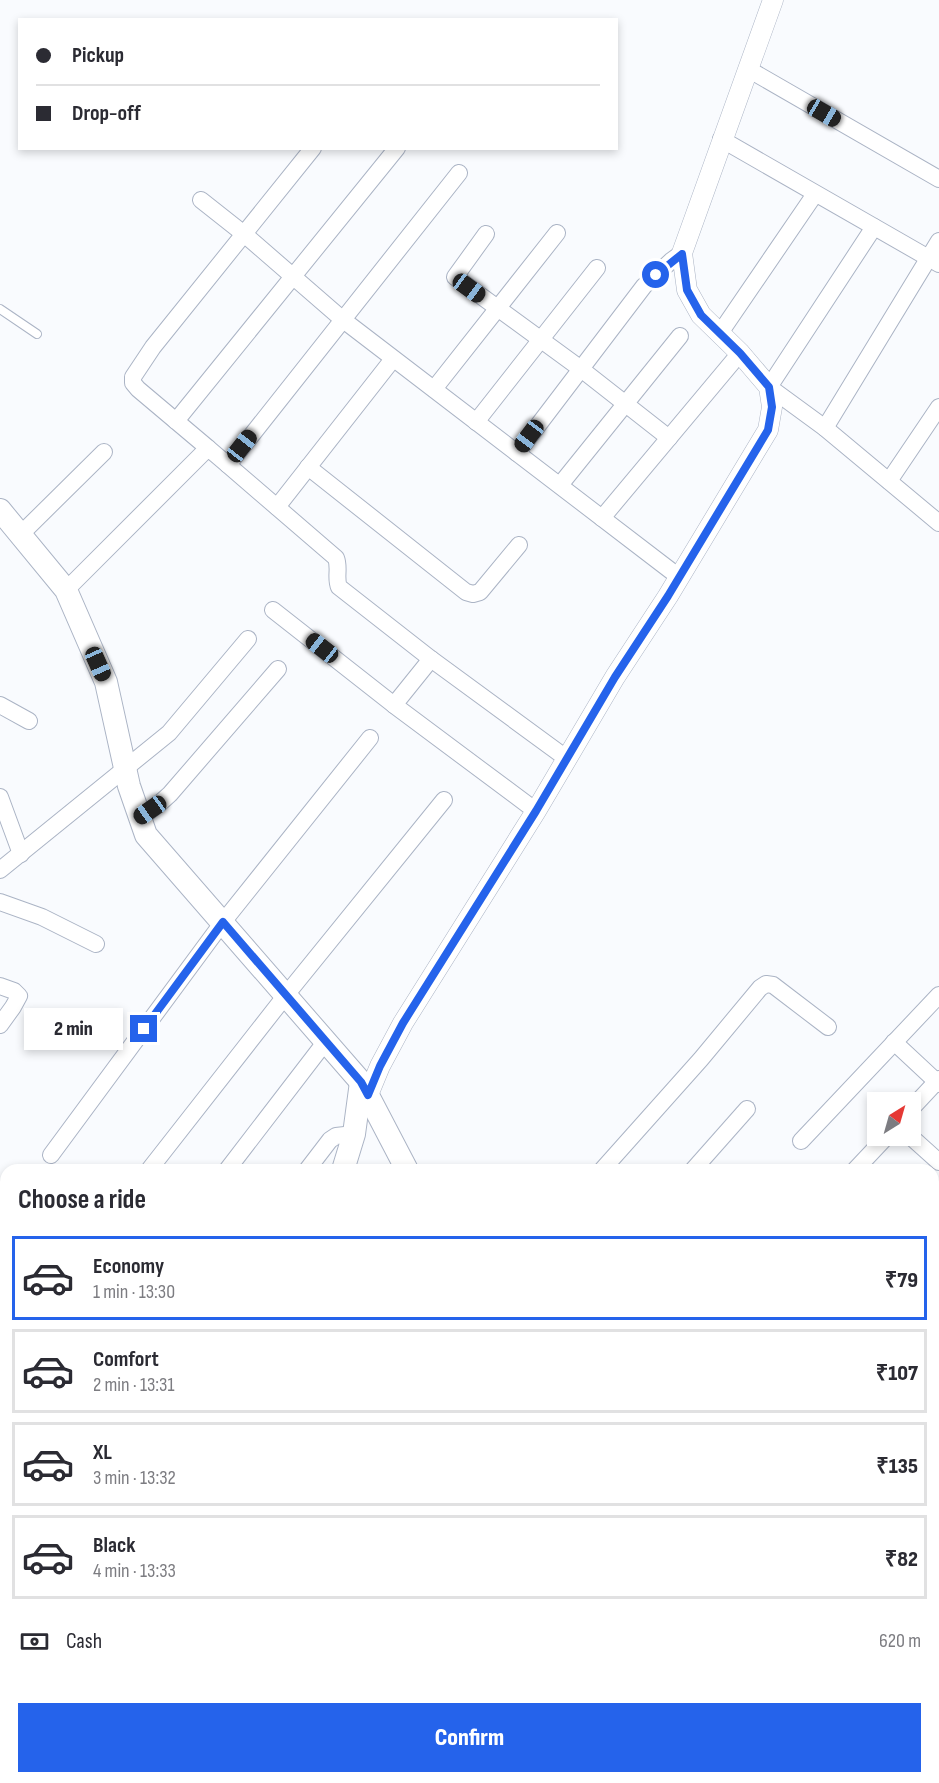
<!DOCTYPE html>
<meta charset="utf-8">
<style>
:root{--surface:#fff;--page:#f2f2f3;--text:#2b2b33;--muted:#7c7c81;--line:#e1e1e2;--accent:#2563eb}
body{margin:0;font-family:"Sofia Sans Condensed",sans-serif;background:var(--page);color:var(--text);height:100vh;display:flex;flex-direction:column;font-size:22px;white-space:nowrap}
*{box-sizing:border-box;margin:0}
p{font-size:20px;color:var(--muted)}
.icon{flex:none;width:33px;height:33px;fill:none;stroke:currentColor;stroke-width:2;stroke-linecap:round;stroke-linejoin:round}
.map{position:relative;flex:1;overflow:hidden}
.details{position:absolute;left:0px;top:1164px;width:939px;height:620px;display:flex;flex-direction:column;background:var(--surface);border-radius:18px 18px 0 0;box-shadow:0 3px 9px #0003}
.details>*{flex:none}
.top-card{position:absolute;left:18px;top:18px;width:600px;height:132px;border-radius:0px;box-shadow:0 3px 9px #0003;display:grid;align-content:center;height:132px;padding:0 18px;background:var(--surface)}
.needle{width:39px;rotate:37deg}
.buttons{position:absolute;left:867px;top:1092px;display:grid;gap:12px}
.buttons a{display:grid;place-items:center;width:54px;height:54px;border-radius:0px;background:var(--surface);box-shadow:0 3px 9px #0003;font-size:30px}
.end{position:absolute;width:27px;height:27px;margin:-14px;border:8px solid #2563eb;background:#fff;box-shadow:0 0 0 3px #fff}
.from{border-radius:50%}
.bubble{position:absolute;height:42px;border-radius:0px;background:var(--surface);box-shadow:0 3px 9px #0003;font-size:20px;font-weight:800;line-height:42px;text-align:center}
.car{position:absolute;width:18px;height:36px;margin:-18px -9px;border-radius:8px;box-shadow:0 0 4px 2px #0007;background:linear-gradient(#222 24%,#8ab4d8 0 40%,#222 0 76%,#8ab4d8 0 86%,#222 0)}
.top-card b{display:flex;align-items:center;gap:21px;height:57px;font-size:22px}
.top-card b+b{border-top:2px solid var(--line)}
.top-card i{width:15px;height:15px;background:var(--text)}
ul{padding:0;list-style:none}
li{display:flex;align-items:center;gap:18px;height:84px;margin:0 12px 9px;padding:0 6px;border:3px solid var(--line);border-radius:0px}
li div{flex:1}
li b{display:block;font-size:22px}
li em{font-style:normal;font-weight:800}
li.on{border-color:var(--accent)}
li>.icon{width:54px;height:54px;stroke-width:1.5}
h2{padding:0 18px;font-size:27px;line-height:72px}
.pay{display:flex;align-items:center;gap:15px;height:66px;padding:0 18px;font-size:22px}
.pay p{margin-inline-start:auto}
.primary-button{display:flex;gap:12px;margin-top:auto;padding:12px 18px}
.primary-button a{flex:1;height:69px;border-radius:0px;background:var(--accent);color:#fff;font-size:24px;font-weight:800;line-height:69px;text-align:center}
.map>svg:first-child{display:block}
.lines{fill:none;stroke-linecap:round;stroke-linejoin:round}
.service-casing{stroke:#abb4c5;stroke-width:10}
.minor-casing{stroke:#abb4c5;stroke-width:18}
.tertiary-casing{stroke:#abb4c5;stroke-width:21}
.secondary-casing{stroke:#abb4c5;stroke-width:24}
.service{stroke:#fff;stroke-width:8}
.minor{stroke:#fff;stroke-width:16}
.tertiary{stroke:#fff;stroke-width:20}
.secondary{stroke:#fff;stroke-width:22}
.route{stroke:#2563eb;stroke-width:8}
</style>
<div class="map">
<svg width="939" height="1783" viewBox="0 0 939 1783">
<rect width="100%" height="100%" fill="#f9fbfe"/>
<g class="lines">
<defs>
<g id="service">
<polyline points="0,309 37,334"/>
<polyline points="127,1783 130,1778"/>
</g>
<g id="minor">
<polyline points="748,69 939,179"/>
<polyline points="721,139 939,264"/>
<polyline points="201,200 244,234 342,319 679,577"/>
<polyline points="874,227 769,387 825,428 939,523"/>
<polyline points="486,234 455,277 581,369 669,438"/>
<polyline points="720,333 815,194"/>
<polyline points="434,389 557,233"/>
<polyline points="176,421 397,148"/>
<polyline points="476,422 597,268"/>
<polyline points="825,428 939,241"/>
<polyline points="208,448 138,389 133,383 133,377 153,347 313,148"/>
<polyline points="517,453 644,286 671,261 682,253"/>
<path d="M228,465L336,558C340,568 335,578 339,587L431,659L566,758"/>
<polyline points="308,467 466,592 473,594 480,592 519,545"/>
<polyline points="889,481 939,407"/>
<polyline points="560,485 680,336"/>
<polyline points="277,507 393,359"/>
<polyline points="602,518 740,353"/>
<polyline points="21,534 104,452"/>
<polyline points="66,590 208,448 228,465 459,173"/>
<polyline points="273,610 394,705 536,811"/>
<polyline points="0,705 29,721"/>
<polyline points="394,705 431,659"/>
<polyline points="0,797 21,854"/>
<polyline points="140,818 160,803 170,794 278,669"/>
<polyline points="0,870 169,733 248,639"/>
<polyline points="0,902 42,917 96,944"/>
<polyline points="0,986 14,991 19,996 13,1007 0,1025"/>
<polyline points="894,1042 939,1084"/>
<polyline points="910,1110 939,1079"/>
<polyline points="910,1136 939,1162"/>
<polyline points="801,1141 939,995"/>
<polyline points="51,1155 223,922 370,738"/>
<polyline points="149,1170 286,995 444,800"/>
<polyline points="227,1170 326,1041"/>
<polyline points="307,1170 330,1140 336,1136 354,1134"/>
<polyline points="602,1170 701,1059 760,988 766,984 773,985 828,1027"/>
<polyline points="693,1170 747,1109"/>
<polyline points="855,1170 887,1136"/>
<polyline points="933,1233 939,1238"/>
<polyline points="933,1299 939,1301"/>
<polyline points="933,1326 939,1319"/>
<polyline points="933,1414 939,1407"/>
<polyline points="933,1488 939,1482"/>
<polyline points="933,1532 939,1537"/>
<polyline points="933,1604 939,1609"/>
<polyline points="933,1685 939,1691"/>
<polyline points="608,1778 609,1783"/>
<polyline points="772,1778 776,1783"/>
<polyline points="897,1778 913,1778 926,1783"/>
<polyline points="404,1783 404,1778"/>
<polyline points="827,1783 832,1778"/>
</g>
<polyline id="tertiary" points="368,1095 380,1066 403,1023 536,811 615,677 668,596 768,430 772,407 769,387 740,353 701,315 687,290 682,253 773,0"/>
<g id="secondary">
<polyline points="0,510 66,590 106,682 129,786 146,835 361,1082 407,1170"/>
<polyline points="343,1170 354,1134 361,1082"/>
<polyline points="674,1778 679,1783"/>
<polyline points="206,1783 207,1778"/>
</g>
</defs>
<use href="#service" class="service-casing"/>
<use href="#minor" class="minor-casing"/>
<use href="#tertiary" class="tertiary-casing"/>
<use href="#secondary" class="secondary-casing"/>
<use href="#service" class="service"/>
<use href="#minor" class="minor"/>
<use href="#tertiary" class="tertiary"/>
<use href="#secondary" class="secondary"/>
</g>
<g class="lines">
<polyline class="route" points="144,1029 223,922 361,1082 368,1095 380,1066 403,1023 536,811 615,677 668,596 768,430 772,407 769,387 740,353 701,315 687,290 682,254 656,275"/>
</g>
</svg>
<div class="buttons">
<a><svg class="needle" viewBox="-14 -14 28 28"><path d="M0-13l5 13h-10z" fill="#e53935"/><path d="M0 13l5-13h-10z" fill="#7c7c81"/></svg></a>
</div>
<i class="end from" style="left:656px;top:275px"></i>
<i class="end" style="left:144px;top:1029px"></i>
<div class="bubble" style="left:24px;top:1008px;width:99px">2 min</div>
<i class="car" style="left:824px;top:113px;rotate:120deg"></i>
<i class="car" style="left:469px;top:288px;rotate:126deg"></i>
<i class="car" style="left:529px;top:436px;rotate:217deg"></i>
<i class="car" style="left:242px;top:446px;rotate:38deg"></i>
<i class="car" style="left:322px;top:648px;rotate:308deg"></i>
<i class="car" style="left:98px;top:664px;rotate:156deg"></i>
<i class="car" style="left:150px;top:810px;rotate:235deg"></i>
<div class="top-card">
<b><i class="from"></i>Pickup</b>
<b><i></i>Drop-off</b>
</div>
<section class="details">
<h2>Choose a ride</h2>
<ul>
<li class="on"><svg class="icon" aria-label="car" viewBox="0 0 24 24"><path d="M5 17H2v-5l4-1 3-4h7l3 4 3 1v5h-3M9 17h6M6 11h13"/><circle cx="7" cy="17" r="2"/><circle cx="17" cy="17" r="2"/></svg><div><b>Economy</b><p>1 min · 13:30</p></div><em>₹79</em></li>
<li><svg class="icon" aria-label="car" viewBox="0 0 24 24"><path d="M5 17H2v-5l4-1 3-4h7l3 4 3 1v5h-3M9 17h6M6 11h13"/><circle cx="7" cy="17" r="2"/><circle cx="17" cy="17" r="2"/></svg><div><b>Comfort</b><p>2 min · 13:31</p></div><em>₹107</em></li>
<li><svg class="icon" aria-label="car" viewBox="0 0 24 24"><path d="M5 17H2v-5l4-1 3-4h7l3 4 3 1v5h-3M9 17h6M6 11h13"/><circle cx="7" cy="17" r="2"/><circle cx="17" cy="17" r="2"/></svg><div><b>XL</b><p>3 min · 13:32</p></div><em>₹135</em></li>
<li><svg class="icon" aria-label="car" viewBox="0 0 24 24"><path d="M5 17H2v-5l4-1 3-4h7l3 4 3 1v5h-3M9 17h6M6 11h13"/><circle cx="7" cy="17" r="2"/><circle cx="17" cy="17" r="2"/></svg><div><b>Black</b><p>4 min · 13:33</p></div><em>₹82</em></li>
</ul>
<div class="pay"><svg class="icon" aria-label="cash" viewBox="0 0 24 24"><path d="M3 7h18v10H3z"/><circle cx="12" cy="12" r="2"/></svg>Cash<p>620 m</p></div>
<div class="primary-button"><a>Confirm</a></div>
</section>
</div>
